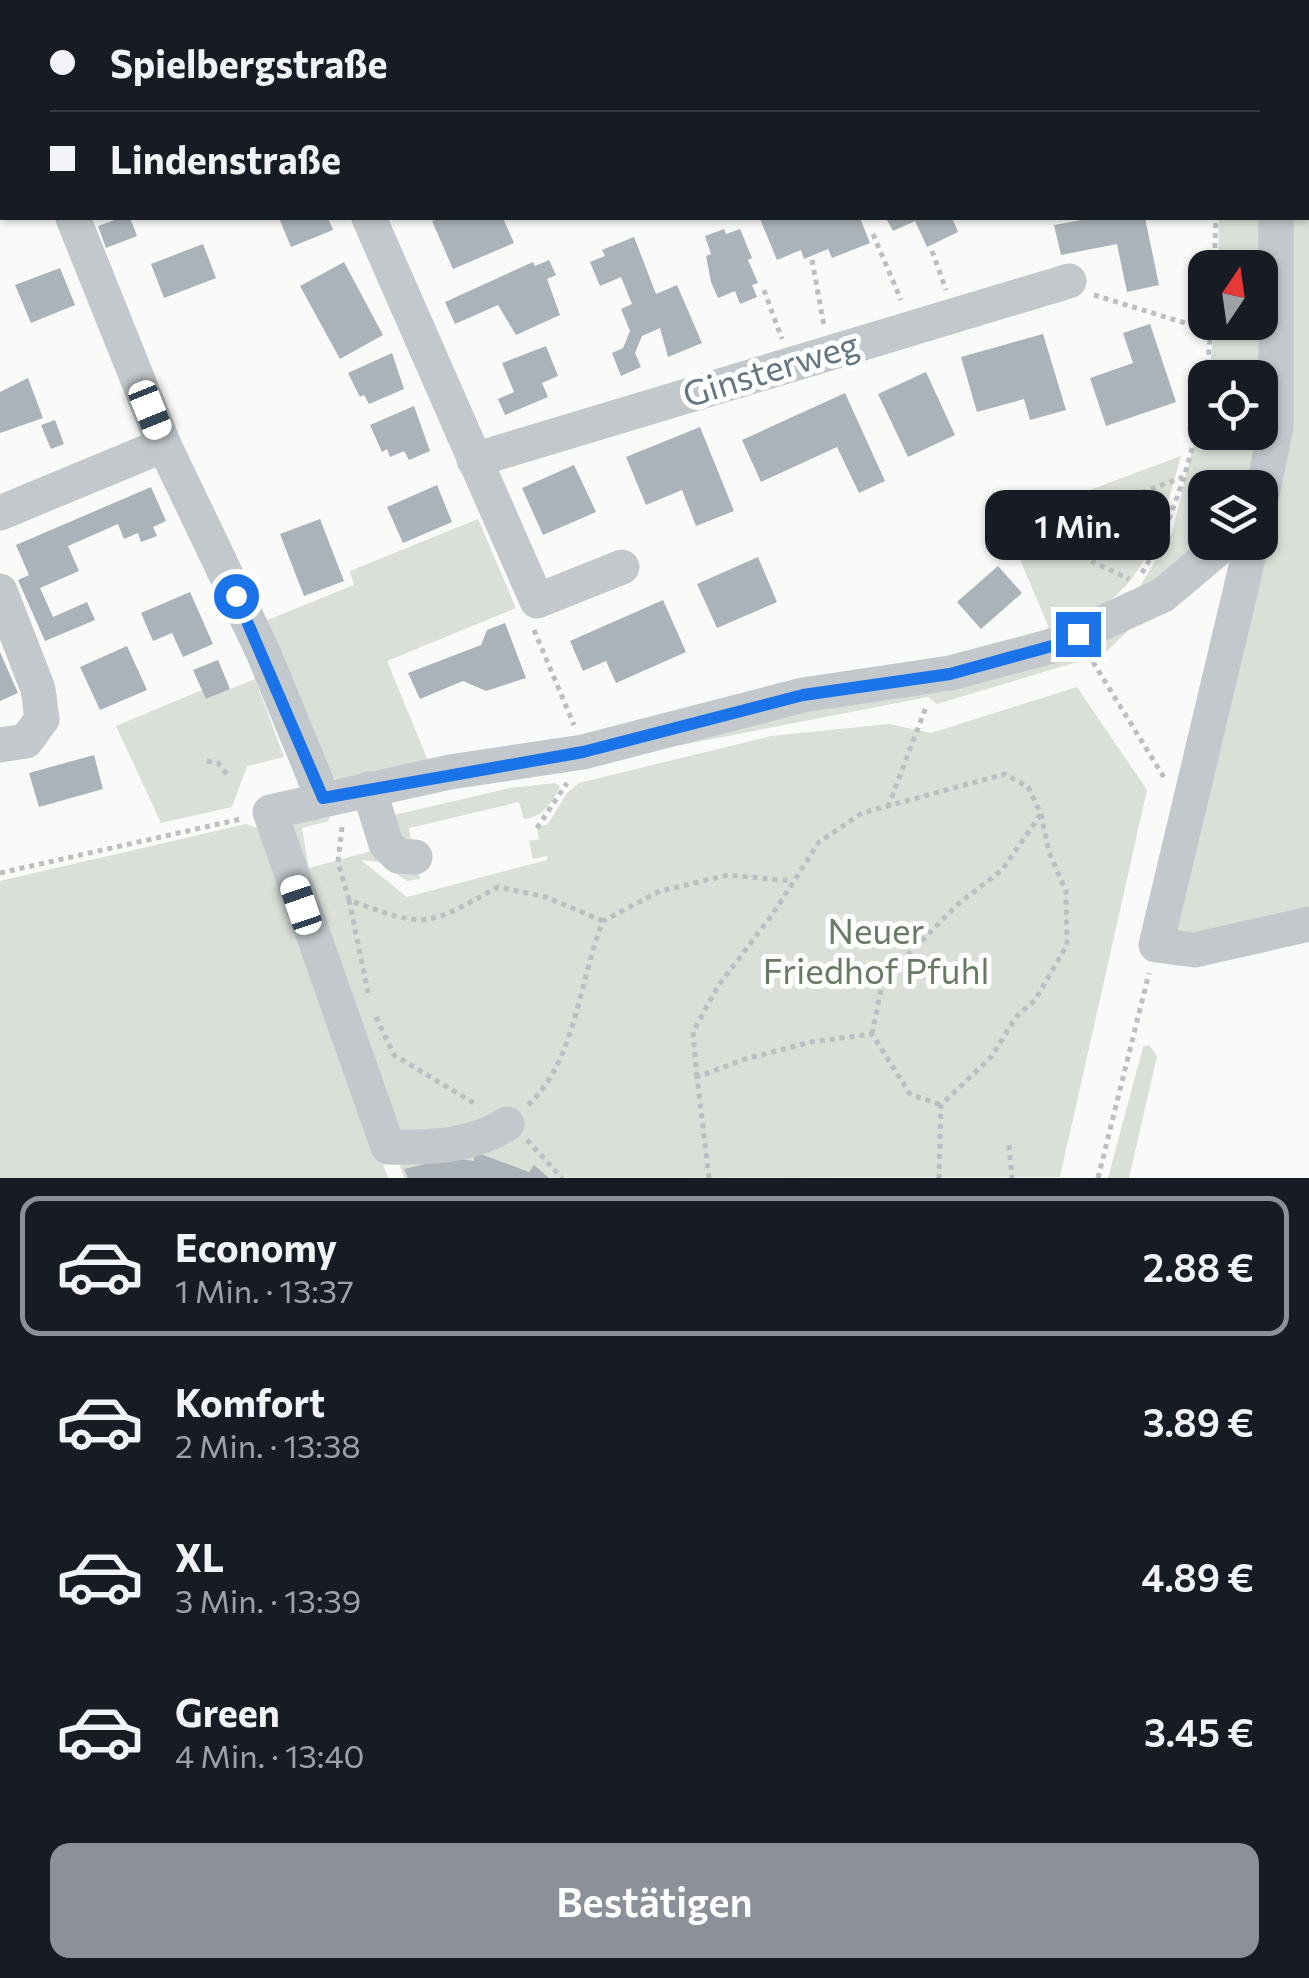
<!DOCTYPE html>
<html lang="de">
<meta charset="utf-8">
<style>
:root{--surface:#171b24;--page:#242831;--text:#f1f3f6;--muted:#9ea1a6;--line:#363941;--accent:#8c9099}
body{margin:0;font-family:Commissioner,sans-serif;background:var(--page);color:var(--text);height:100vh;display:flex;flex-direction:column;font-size:38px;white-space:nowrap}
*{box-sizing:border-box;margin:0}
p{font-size:32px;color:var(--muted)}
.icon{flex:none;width:55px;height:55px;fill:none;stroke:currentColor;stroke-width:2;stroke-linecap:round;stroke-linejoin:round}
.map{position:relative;height:1178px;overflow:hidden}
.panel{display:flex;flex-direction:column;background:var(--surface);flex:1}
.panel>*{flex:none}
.guide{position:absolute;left:0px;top:0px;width:1310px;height:220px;box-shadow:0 2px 8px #0004;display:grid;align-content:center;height:220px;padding:0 50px;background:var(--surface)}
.needle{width:65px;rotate:13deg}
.controls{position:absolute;left:1188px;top:250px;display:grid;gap:20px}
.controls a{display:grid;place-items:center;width:90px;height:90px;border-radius:20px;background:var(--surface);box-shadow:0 2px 8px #0004;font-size:50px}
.end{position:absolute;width:45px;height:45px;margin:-22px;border:12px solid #1a73e8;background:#fff;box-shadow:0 0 0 5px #fff}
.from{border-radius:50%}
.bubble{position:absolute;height:70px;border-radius:20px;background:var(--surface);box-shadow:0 2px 8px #0004;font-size:32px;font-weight:600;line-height:70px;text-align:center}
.car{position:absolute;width:30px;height:60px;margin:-30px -15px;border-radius:12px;box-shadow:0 0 8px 2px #0007;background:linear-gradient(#fff 24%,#345 0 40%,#fff 0 76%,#345 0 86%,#fff 0)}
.guide b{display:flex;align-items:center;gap:35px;height:95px;font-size:38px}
.guide b+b{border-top:2px solid var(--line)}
.guide i{width:25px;height:25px;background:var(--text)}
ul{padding:18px 0 0;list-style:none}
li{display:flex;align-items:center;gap:30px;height:140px;margin:0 20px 15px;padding:0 30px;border:5px solid transparent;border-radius:20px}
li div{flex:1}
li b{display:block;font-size:38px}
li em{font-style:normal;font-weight:600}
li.active{border-color:var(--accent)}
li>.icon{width:90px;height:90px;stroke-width:1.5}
.cta{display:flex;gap:20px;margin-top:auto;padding:20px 50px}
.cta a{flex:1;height:115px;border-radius:20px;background:var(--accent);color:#fff;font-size:40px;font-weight:600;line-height:115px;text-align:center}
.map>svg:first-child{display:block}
.green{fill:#dadfd7}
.building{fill:#aab3b9}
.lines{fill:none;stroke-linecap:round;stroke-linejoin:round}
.path{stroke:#bbbfc2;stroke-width:5;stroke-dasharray:5 5;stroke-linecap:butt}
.minor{stroke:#c3c8cc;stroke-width:35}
.route{stroke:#1a73e8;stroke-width:12}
.labels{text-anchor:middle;stroke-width:10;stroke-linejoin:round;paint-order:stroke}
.street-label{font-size:35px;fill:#657683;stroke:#fff}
.park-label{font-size:35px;fill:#687a64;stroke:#fff}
</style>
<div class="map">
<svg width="1309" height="1178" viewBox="0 0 1309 1178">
<rect width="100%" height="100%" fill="#fafaf8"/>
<g class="green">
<polygon points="1309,217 1309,911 1190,942 1173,928 1285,466 1293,219"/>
<polygon points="1219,218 1264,218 1262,442 1255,487 1205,488 1205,542 1140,594 1140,586 1172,533 1205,396 1205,432 1260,432 1260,378 1208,377 1216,323 1260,322 1260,268 1218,267"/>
<path d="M1181,456C1158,539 1142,606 1049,628L1004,522Z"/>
<polygon points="478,519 516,608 387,661 429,763 342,783 328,774 260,623 354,585 350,571"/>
<polygon points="1131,628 1104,654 937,704 928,697 666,748"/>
<polygon points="255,679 284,757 247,766 232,807 161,823 116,726 202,690 206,699"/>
<polygon points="1077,687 1147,790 1060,1177 404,1178 285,824 329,809 329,821 302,828 309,868 379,849 417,867 420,879 407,881 380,862 361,860 407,897 547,860 547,856 533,859 529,841 539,839 537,828 548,824 567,793 579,783 771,736 889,724 931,733"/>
<path d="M555,783L560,786C553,802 543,817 524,819L519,802L409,828L412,845L407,847L390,816L510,788Z"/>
<polygon points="246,824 267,832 388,1178 0,1178 0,881"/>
<polygon points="1149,1045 1157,1056 1129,1178 1108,1178 1143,1047"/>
</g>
<g class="building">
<polygon points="120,218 130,218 137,236 106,248 98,226"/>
<polygon points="279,218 328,218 333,230 291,247"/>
<polygon points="439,218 503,218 514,243 453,269 432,221"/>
<polygon points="860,218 870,243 832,258 828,249 804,259 801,250 777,260 760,219"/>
<polygon points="886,218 952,218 958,232 927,247 915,221 893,231"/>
<polygon points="1093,218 1145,218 1159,285 1127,292 1117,244 1061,255 1054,225"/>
<polygon points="724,229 726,234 740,229 752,258 748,260 758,283 752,285 757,297 740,304 735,291 718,298 711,282 706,256 711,254 705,236"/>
<polygon points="634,237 656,294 677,285 702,343 668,357 660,328 642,336 635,353 641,367 621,376 612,353 623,348 630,331 621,309 632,304 621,277 600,286 590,262 605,256 602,250"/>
<polygon points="203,244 216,278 164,298 151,264"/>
<polygon points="549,260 556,275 547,279 560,315 516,335 498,305 455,324 445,302 533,262 535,266"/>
<polygon points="344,262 383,335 340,359 300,286"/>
<polygon points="60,268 75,305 31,323 15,285"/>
<polygon points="1150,324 1176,402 1106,426 1090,378 1133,363 1123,333"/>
<polygon points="1043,334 1066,410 1030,420 1024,399 977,412 961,357"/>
<polygon points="546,346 558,376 542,383 548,397 505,415 498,399 514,392 502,363"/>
<polygon points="392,353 404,389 369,404 364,395 360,397 348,373"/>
<polygon points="926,372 955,435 908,457 878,394"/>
<polygon points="28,378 43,418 0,433 0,392"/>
<polygon points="845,393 885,481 859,493 837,447 761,482 742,440"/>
<polygon points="414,406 430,451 409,460 404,451 390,457 387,449 382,452 370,425"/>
<polygon points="55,420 64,444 51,449 41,425"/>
<polygon points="700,427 734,511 696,526 682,490 646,505 626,457"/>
<polygon points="574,465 596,512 543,535 522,488"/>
<polygon points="437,485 452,522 403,543 387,507"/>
<polygon points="151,487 166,521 153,527 157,536 141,542 138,533 124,539 118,524 68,546 79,571 40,588 53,617 87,602 95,620 45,641 18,580 29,575 16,545"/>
<polygon points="320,519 344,581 304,596 280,534"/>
<polygon points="758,557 777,602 717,628 697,584"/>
<polygon points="998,566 1022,593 981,629 957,602"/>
<polygon points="190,592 213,644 183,657 172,633 153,641 141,613"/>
<polygon points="663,600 686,652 616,683 606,661 583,671 570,641"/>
<polygon points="505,623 526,678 486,691 463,681 420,699 408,673 481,645 487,630"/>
<polygon points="127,646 147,690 100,710 80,667"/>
<polygon points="0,652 18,693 0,701"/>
<polygon points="218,660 230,689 206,699 193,670"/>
<polygon points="94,755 103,789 39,807 29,773"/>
<polygon points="475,1152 529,1172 534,1165 549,1178 408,1178 404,1169 451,1158 474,1161"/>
</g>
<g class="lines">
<g class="path">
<polyline points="1198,0 1199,2"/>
<polyline points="873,234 901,300"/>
<polyline points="932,251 946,290"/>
<polyline points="812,260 824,326"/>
<polyline points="1214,268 1216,218"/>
<polyline points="764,290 782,339"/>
<polyline points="1094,295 1211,331"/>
<polyline points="1132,496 1183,477"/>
<polyline points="1091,561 1129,579"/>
<path d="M1142,573C1185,500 1207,407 1211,322"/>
<polyline points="534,630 574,725"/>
<polyline points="1093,662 1165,779"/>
<polyline points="207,761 218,763 229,777"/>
<polyline points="888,807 926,707"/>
<path d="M342,827L338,862L349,900C428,929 425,927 498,887L546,897L603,921"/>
<polyline points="537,828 567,783"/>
<polyline points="0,873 241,819"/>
<polyline points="349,900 369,997"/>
<polyline points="376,1017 394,1055 477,1105"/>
<polyline points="872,1034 883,980 958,904 1002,870 1041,814"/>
<polyline points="697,1077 693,1032 718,986 772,915 819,842 862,813 1005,774 1028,787 1041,814 1049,852 1066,891 1067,945 1035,1000 1016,1017 992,1056 941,1105 939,1178"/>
<path d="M528,1105C576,1061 579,980 603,921L660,891L728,875L792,881"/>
<polyline points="527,1140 562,1178"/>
<polyline points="1009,1145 1012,1178"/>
<polyline points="709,1178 697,1077 745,1059 811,1042 872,1034 910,1094 941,1105"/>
<polyline points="1098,1178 1149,973"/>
</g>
<g class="minor">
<polyline points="1251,0 1251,2"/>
<polyline points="886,2 902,0"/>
<polyline points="0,21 2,28"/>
<polyline points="1308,68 1309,68"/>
<polyline points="0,125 2,125"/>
<polyline points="73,218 164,445 263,652 323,798"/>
<polyline points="369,218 537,601 622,567"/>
<polyline points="474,460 1069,281"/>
<polyline points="1260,504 1276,427 1276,218"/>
<polyline points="0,513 164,445"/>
<polyline points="1252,542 1156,945 1195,950 1309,924"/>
<polyline points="0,591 38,689 42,719 26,741 0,745"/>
<polyline points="369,789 386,844 398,856 415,857"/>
<path d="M507,1124C470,1147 431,1148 388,1147L270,812L450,772L583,752L803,695L950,673L1052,646L1163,595L1220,547L1233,542"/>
</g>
</g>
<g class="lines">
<polyline class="route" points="236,596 323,798 583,752 803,695 950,674 1052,646 1078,634"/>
</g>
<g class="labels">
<g class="street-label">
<text transform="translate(771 370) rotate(-17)" y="12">Ginsterweg</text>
</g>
<g class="park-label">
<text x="876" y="944">Neuer<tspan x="876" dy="40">Friedhof Pfuhl</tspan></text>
</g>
</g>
</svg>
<div class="controls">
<a><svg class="needle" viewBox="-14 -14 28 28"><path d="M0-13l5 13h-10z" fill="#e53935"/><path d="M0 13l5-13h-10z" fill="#9ea1a6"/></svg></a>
<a><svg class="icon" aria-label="locate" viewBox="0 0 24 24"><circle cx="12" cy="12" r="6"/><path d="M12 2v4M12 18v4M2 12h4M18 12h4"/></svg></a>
<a><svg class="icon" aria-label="layers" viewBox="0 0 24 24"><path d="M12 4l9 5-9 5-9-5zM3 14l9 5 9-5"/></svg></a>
</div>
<i class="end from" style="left:236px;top:596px"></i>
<i class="end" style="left:1078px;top:634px"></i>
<div class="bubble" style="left:985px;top:490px;width:185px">1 Min.</div>
<i class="car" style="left:150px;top:410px;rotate:158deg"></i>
<i class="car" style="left:301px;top:905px;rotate:341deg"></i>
<div class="guide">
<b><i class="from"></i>Spielbergstraße</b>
<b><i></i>Lindenstraße</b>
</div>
</div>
<section class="panel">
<ul>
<li class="active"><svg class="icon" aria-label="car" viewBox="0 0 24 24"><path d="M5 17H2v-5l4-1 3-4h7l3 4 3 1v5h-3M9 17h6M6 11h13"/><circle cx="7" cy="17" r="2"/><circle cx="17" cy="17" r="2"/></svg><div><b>Economy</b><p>1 Min. · 13:37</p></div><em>2.88 €</em></li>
<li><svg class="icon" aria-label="car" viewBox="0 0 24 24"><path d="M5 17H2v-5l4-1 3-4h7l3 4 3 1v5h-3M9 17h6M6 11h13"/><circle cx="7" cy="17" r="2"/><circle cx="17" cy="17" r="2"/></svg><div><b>Komfort</b><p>2 Min. · 13:38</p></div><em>3.89 €</em></li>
<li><svg class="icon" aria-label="car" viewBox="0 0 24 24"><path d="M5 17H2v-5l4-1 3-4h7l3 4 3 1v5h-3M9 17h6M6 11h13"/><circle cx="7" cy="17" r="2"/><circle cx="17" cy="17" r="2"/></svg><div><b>XL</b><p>3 Min. · 13:39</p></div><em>4.89 €</em></li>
<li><svg class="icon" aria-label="car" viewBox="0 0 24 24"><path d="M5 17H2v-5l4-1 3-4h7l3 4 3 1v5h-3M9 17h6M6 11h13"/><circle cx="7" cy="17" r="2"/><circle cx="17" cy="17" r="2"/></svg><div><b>Green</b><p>4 Min. · 13:40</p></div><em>3.45 €</em></li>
</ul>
<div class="cta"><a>Bestätigen</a></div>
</section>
